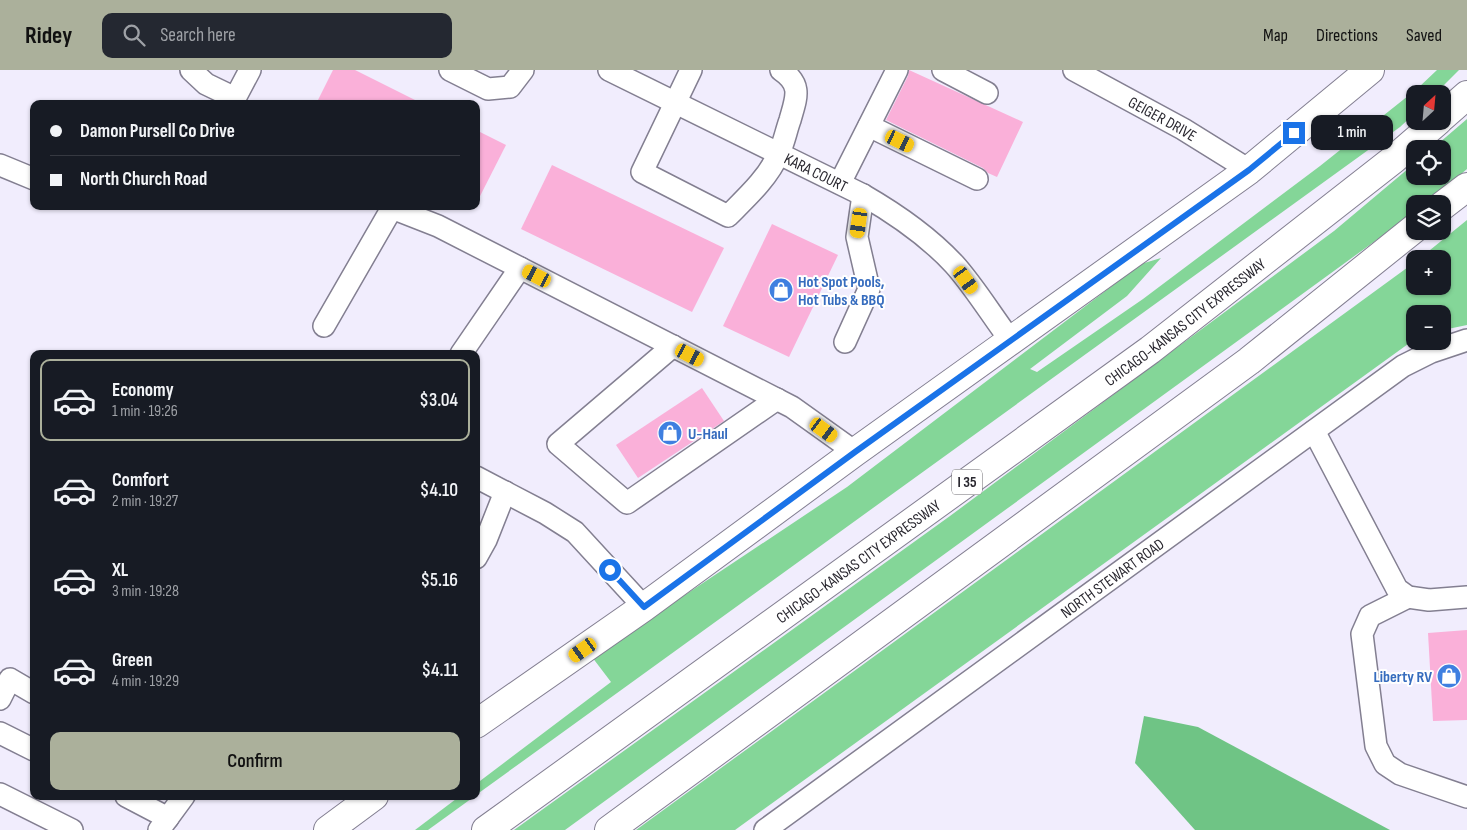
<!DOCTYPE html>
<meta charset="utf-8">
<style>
:root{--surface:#171b24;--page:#242831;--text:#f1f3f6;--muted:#9ea1a6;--line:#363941;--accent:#abb09b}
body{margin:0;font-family:"Sofia Sans Condensed",sans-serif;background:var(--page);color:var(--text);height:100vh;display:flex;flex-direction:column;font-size:19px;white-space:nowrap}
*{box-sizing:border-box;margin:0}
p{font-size:16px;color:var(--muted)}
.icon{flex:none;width:28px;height:28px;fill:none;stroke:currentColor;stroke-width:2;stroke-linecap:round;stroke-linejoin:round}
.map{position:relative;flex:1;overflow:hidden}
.panel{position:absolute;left:30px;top:280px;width:450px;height:450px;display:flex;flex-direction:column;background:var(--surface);border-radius:10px;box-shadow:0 1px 4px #0004}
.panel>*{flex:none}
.top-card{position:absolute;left:30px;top:30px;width:450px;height:110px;border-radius:10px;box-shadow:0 1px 4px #0004;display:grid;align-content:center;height:110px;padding:0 20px;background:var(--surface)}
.needle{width:32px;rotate:26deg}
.buttons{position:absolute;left:1406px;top:15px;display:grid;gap:10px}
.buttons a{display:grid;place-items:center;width:45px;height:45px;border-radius:10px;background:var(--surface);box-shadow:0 1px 4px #0004;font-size:25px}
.end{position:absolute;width:22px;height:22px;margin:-11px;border:6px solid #1a73e8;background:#fff;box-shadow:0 0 0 2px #fff}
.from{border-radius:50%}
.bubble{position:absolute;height:35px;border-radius:10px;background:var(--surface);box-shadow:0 1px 4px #0004;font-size:16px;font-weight:600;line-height:35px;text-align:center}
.car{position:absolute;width:15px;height:30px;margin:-15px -8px;border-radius:6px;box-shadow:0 0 4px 1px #0007;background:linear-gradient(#f5c518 24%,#345 0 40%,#f5c518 0 76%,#345 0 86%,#f5c518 0)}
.top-card b{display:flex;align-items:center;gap:18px;height:48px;font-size:19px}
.top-card b+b{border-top:1px solid var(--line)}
.top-card i{width:12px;height:12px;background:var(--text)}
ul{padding:9px 0 0;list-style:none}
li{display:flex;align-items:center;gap:15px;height:82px;margin:0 10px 8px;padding:0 10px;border:2px solid transparent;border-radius:10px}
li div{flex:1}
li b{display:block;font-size:19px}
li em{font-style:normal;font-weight:600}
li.on{border-color:var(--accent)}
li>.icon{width:45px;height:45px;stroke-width:1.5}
.action{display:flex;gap:10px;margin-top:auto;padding:10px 20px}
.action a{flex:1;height:58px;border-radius:10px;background:var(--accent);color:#111;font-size:20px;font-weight:600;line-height:58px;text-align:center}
header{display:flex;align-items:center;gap:30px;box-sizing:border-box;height:70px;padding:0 25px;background:var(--accent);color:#111}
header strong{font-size:24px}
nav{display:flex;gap:28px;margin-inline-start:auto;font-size:18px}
.search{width:350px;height:45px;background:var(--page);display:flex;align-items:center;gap:12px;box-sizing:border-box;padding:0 18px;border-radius:10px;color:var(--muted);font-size:19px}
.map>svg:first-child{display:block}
.green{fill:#84d698}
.forest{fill:#6fc485}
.building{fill:#fab0d9}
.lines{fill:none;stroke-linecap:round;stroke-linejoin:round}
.minor-casing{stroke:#837f91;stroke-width:24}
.major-casing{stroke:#837f91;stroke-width:30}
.highway-casing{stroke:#837f91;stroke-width:30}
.minor{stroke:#fff;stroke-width:21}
.major{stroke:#fff;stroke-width:28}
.highway{stroke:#fff;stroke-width:28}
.route{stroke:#1a73e8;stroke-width:6}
.labels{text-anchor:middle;stroke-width:4;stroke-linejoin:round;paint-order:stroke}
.shield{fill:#fff;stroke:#6a686e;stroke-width:1}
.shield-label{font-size:15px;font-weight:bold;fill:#2a2830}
.street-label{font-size:16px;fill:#2a2830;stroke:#fff}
.shop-label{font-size:16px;font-weight:bold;fill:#366cbe;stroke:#fff;text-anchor:start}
</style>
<header>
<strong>Ridey</strong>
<div class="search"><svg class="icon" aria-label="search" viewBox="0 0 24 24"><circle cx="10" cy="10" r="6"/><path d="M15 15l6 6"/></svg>Search here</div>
<nav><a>Map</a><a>Directions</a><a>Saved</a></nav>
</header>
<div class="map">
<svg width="1467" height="760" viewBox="0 0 1467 760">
<rect width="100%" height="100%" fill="#f1edfd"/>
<g class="green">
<polygon points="1437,0 1459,0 1435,24 1415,24 1415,43 1400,57 476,725 476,714 611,612 592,587 847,417 1141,194 1161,188 1127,226 1030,299 1037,302 1143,229 1320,96 1418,18"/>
<polygon points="1467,49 1467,99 1428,132 1426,134 1415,134 1415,142 565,760 514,760 950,446 1334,161 1415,93 1415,106 1442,106 1442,79 1432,79"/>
<polygon points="1467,150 1467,255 1443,260 1442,244 1415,244 1415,269 735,760 636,760 1415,192 1415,216 1442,216 1442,189 1419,189"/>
<polygon points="460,726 475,726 428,760 415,760"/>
</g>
<polygon class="forest" points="1144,646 1198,657 1390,760 1195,760 1135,693"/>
<g class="building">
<polygon points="333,0 355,0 423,34 316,34"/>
<polygon points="909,0 1023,52 997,107 988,103 983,98 886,50 908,6"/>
<polygon points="476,60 506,75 476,134"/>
<polygon points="552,95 724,178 692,242 521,159"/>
<polygon points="772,154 838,185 789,287 723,256"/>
<polygon points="702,318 724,351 638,408 616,375"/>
<polygon points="1467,560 1467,650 1433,651 1428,563"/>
</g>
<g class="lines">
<defs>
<g id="minor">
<polyline points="191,0 206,14 235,28"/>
<polyline points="450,0 488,19 510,17 523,0"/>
<path id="s1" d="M609,0L863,125C896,144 927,165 954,194C974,216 992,246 1011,271"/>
<path d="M691,0L642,102L728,146C747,127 768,108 779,83C784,73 786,61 790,50C796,28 803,15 781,0"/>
<polyline points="943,0 987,23"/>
<path id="s2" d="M1074,0L1183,59L1249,100"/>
<polyline points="232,34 250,0"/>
<polyline points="869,56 977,109"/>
<polyline points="0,95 34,109"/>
<polyline points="840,113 897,0"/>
<polyline points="324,256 392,138 438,156 792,337 855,382"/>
<polyline points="845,272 869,219 857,167 863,125"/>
<polyline points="673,276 558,374 627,433 777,329"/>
<polyline points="461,284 520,198"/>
<polyline points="1314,361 1397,519 1408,527 1429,530 1467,527"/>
<polyline points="476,407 545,443 575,462 644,537"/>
<polyline points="476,488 486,470 505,422"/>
<polyline points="1408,527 1370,546 1362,564 1376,676 1385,694 1400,704 1467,727"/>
<polyline points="0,629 10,609 34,623"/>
<polyline points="0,663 34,680"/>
<polyline points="0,724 72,760"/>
<polyline points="126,726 168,748"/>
<polyline points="159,760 184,726"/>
<path id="s3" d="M765,760L1403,296L1431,282L1467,270"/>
</g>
<g id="major">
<polyline points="476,654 644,537 855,382 1249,100 1370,0"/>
<polyline points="328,760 374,726"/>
</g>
<g id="highway">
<polyline points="1442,47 1467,25"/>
<polyline points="1442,136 1467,117"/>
<path id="s4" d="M486,760L1150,280L1394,89L1438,51"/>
<polyline points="609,760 1249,291 1415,158"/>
</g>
</defs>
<use href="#minor" class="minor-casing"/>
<use href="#major" class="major-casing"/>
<use href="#highway" class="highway-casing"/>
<use href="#minor" class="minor"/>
<use href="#major" class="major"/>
<use href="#highway" class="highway"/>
</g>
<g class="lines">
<polyline class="route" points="610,500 644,537 855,382 1249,100 1294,63"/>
</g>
<defs>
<symbol id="shop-disc" viewBox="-11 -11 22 22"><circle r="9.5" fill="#3f7fe0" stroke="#fff"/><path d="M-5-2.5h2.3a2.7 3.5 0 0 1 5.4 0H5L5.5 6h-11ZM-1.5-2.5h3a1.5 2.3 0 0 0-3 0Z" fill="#fff"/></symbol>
</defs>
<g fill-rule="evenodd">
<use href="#shop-disc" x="767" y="206" width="28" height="28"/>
<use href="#shop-disc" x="656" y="349" width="28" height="28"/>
<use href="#shop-disc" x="1435" y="592" width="28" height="28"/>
</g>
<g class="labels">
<rect class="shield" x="952" y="399.5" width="30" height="25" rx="4"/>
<g class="shield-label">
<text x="967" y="417">I 35</text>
</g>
<g class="street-label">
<text dy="6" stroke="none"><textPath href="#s2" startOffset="101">GEIGER DRIVE</textPath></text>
<text dy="6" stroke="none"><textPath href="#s1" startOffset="231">KARA COURT</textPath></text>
<text dy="6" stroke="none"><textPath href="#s4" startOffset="864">CHICAGO-KANSAS CITY EXPRESSWAY</textPath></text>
<text dy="6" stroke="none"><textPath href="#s4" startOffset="459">CHICAGO-KANSAS CITY EXPRESSWAY</textPath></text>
<text dy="6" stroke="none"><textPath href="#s3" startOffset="429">NORTH STEWART ROAD</textPath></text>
</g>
<g class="shop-label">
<text x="798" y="217">Hot Spot Pools,<tspan x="798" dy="18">Hot Tubs &amp; BBQ</tspan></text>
<text x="688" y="369">U-Haul</text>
<text x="1432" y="612" text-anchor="end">Liberty RV</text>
</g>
</g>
</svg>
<div class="buttons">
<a><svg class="needle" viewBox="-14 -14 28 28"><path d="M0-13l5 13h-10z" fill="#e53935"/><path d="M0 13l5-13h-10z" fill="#9ea1a6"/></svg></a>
<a><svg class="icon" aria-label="locate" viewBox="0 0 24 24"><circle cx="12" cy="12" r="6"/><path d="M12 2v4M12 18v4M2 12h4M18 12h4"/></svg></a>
<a><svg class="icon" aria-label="layers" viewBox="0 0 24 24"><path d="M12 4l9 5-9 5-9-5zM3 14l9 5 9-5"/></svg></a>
<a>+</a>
<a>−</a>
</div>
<i class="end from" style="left:610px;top:500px"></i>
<i class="end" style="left:1294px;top:63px"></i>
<div class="bubble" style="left:1311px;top:45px;width:82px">1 min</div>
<i class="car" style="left:900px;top:71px;rotate:116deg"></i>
<i class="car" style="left:859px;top:153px;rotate:188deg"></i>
<i class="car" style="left:537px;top:206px;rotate:297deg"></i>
<i class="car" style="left:966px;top:210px;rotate:144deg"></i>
<i class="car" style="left:690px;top:285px;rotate:117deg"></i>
<i class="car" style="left:824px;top:360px;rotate:126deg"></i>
<i class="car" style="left:583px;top:580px;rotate:235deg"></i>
<div class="top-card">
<b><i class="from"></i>Damon Pursell Co Drive</b>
<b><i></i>North Church Road</b>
</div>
<section class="panel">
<ul>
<li class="on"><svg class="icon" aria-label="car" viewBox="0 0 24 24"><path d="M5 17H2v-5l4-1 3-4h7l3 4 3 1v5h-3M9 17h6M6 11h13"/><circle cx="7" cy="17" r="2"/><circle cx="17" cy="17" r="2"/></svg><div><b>Economy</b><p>1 min · 19:26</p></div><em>$3.04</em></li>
<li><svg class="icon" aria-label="car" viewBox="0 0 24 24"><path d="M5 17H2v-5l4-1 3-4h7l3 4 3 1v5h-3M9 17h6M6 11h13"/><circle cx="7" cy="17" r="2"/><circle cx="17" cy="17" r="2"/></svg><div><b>Comfort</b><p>2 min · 19:27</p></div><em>$4.10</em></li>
<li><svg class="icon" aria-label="car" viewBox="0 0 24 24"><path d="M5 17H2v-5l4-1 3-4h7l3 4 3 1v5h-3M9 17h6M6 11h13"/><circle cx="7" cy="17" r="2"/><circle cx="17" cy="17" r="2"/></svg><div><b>XL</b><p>3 min · 19:28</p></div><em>$5.16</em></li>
<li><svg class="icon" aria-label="car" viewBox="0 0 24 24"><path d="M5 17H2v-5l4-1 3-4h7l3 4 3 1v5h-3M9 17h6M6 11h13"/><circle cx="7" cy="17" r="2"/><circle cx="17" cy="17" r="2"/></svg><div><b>Green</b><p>4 min · 19:29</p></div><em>$4.11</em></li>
</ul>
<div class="action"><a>Confirm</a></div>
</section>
</div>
